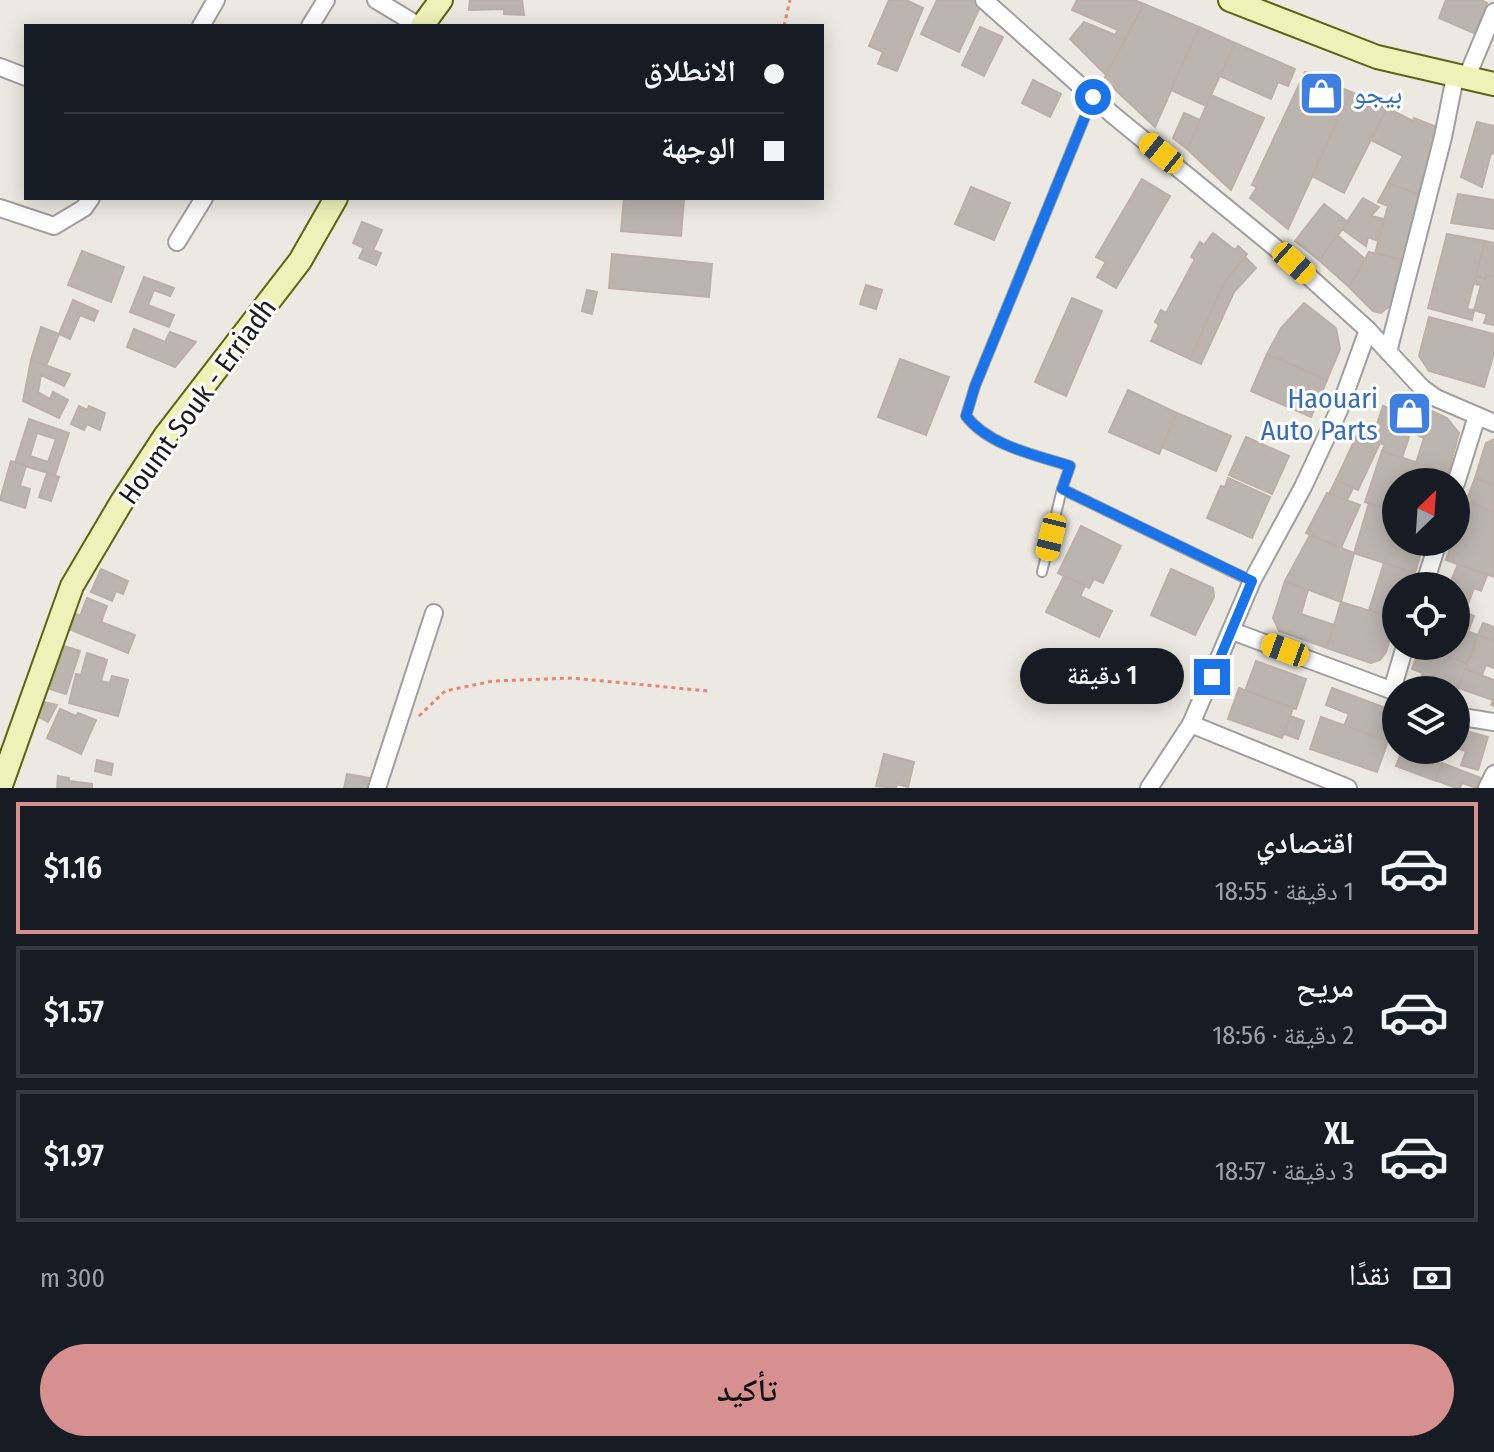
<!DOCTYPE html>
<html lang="ar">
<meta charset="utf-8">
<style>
:root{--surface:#171b24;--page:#20242c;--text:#f1f3f6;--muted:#9ea1a6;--line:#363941;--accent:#d69090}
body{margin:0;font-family:"Fira Sans Condensed","Noto Naskh Arabic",sans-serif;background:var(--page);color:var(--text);direction:rtl;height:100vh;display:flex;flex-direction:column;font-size:30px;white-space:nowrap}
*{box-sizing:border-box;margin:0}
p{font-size:26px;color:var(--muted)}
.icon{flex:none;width:44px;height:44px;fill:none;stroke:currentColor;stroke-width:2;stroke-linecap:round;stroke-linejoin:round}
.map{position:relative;height:788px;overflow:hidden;direction:ltr}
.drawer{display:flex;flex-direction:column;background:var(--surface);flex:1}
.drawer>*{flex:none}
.guide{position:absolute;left:24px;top:24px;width:800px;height:176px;border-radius:0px;box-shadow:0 4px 20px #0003;direction:rtl;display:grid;align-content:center;height:176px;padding:0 40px;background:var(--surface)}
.needle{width:52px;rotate:25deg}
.buttons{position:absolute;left:1382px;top:468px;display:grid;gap:16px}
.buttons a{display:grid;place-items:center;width:88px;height:88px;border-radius:50%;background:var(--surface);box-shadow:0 4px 20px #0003;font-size:40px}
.end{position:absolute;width:36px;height:36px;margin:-18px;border:10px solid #1a73e8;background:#fff;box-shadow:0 0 0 4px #fff}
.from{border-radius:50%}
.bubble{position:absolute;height:56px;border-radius:28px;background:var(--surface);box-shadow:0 4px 20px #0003;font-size:26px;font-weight:600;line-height:56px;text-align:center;direction:rtl}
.car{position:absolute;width:24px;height:48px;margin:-24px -12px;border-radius:10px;box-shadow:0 0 6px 2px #0007;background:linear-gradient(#f5c518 24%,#345 0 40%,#f5c518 0 76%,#345 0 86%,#f5c518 0)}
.guide b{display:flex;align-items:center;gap:28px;height:76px;font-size:30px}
.guide b+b{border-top:2px solid var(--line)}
.guide i{width:20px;height:20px;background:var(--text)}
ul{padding:14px 0 0;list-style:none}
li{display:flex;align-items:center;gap:24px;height:132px;margin:0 16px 12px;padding:0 24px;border:4px solid var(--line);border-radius:0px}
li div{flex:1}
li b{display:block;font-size:30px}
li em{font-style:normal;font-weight:600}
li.current{border-color:var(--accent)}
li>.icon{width:72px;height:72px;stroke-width:1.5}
.pay{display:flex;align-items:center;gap:20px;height:88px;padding:0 40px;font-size:30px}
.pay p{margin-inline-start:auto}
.cta{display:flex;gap:16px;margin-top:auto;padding:16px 40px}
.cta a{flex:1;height:92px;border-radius:48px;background:var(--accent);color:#111;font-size:32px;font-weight:600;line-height:92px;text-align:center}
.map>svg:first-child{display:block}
.building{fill:#bcb5af;stroke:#bcb0a6;stroke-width:2;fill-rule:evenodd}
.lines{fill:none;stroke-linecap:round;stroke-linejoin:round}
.lane-casing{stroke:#9f9f9f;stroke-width:12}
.street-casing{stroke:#9f9f9f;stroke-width:20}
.secondary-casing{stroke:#5a660f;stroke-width:26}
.path{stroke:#eb8473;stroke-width:3;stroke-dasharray:4 4;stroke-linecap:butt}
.lane{stroke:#fff;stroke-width:8}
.street{stroke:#fff;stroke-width:16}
.secondary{stroke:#eef2b9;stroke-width:22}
.route{stroke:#1a73e8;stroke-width:10}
.labels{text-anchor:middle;stroke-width:6;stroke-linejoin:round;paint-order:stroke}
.shop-label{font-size:28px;fill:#366cbe;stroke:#fff;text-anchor:start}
.street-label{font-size:28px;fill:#1b1b1b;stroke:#fff}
</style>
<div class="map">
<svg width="1494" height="788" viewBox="0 0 1494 788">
<rect width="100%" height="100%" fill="#ece9e2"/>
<g class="building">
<polygon points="470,0 522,0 524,15 504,14 504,9 469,10"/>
<polygon points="889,0 906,0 923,8 897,71 878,64 883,52 869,46"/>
<polygon points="937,0 971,0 981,5 959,52 921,34"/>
<polygon points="1077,0 1134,0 1144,4 1106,75 1070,39 1084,22 1115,35 1118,30 1072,10"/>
<polygon points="1446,0 1481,0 1487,3 1480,19 1484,21 1478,35 1439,18"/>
<polygon points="1144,4 1199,27 1155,127 1104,79"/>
<polygon points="980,27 1003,37 984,76 962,65"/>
<polygon points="1199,27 1235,43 1206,106 1171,90"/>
<polygon points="1235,43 1295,69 1288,86 1278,82 1271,99 1220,76"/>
<polygon points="1305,72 1351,92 1288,229 1250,198 1257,187 1252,185"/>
<polygon points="1033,80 1061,94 1050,117 1022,103"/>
<polygon points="1351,92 1387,108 1344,193 1312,176"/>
<polygon points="1211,95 1264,118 1231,190 1187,149"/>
<polygon points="1387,108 1413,121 1414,118 1437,127 1420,195 1388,183 1403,156 1371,140"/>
<polygon points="1184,113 1200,120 1187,149 1173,138"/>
<polygon points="1477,122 1494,126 1494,154 1491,153 1482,187 1461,177"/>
<polygon points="1142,179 1170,196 1116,288 1097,277 1106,262 1096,257"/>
<polygon points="1388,183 1420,195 1402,260 1375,253 1388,206 1378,202"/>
<polygon points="971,187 1010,203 994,240 955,224"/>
<polygon points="1458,194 1494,200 1494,229 1451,223"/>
<polygon points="624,198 684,198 681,236 621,231"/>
<polygon points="1363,198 1379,207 1371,216 1384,219 1378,241 1368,237 1366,246 1342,229"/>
<polygon points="1324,204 1348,222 1319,260 1295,241"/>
<polygon points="362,222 382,230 373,250 381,253 376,265 359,258 364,248 353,243"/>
<polygon points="1213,233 1235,250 1238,246 1247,254 1224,283 1190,359 1151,341 1159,325 1155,322 1161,310 1166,313 1195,259 1191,257 1200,242 1204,245"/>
<polygon points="1447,234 1485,241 1467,309 1474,310 1472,320 1428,308"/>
<polygon points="1337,235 1365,259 1349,287 1319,260"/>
<polygon points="1485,241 1494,243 1494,277 1486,275 1486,279 1476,276"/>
<polygon points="82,251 124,267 111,302 68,285"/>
<polygon points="1369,252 1402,260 1391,305 1381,313 1373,311 1349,287"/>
<polygon points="612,254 712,264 709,297 609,288"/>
<polygon points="1245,257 1256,268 1234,292 1201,364 1190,359 1224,283"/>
<polygon points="1486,275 1494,277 1494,325 1484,323 1487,314 1474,310 1481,285 1474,284 1476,276 1486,279"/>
<polygon points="144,277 174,288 170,296 154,290 148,305 174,315 169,327 130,312"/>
<polygon points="866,285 882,290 876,309 860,304"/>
<polygon points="587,290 597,292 592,314 582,311"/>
<polygon points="1072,298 1102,311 1066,396 1035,382"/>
<polygon points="73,300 98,311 94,321 80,315 70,339 59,334"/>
<polygon points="1304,303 1336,328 1340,349 1327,380 1267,354 1281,328"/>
<polygon points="1429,317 1494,334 1494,353 1484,387 1429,371 1419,356"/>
<polygon points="41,327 59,334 46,366 31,360"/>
<polygon points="134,329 165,342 170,332 196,342 175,367 127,347"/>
<polygon points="1267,354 1327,380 1311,417 1251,391"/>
<polygon points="900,359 949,377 926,435 878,417"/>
<polygon points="31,360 70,374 64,386 41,375 38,392 50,399 53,392 68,400 59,418 23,401"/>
<polygon points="1128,390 1177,413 1159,454 1109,432"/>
<polygon points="1401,399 1427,409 1415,425 1394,417"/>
<polygon points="79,406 87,410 89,406 105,413 100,430 87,424 84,430 71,424"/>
<polygon points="1383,406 1396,411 1390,430 1409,437 1402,458 1382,451 1385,445 1372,439"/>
<polygon points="1427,409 1447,418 1459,433 1448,473 1416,463 1424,438 1411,432"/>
<polygon points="1177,413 1231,436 1216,471 1162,447"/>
<path d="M29,419L69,433L55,475L15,463ZM37,433L56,439L48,462L30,456Z"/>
<polygon points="1358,433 1380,443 1358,490 1336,480"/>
<polygon points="1246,437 1289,456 1272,494 1229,475"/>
<polygon points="1494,439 1494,485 1475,478 1486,443"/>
<polygon points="1382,451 1448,473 1445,482 1396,482 1396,512 1365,502"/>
<polygon points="11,461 26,466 20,486 30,489 25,508 0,500"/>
<polygon points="47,473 59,477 51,501 39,497"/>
<polygon points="1228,478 1270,497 1252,538 1207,518 1221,486 1225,487"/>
<polygon points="1475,478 1494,485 1494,512 1466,502"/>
<polygon points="1336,480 1353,488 1347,500 1329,494"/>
<polygon points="1327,493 1360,505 1341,548 1306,533"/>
<polygon points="1466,502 1494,512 1494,577 1446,560 1452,542 1456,542 1456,530"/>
<polygon points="1369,503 1396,512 1396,542 1424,542 1415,573 1354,553"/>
<polygon points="1081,526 1121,546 1103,583 1094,579 1089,588 1058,573"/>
<polygon points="1310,535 1354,553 1341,602 1285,581"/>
<polygon points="1384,563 1415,573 1410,586 1396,586 1396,619 1369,610"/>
<polygon points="1458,564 1487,575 1481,591 1474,588 1465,612 1474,616 1468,632 1456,627 1456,586 1449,586"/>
<polygon points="101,569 128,581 123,594 116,591 112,601 91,592"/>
<polygon points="1171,569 1213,588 1214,597 1195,635 1151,615"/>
<polygon points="1064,576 1085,586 1080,596 1112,611 1099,637 1046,612"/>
<polygon points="1285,581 1308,590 1301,614 1334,625 1327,648 1279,631 1273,618"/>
<polygon points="87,598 107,606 101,622 135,635 128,653 66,628 72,612 80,616"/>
<polygon points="1341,602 1396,619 1386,652 1380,660 1371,663 1327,648"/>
<polygon points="1483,623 1494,627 1494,641 1478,635"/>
<polygon points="1456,627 1478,635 1468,664 1426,649 1427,646 1456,646"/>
<polygon points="1478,635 1494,641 1494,668 1486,665 1482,675 1465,669"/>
<polygon points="64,646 80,651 66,694 50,689"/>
<polygon points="1420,646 1468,664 1457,691 1421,678 1423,673 1412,669"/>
<polygon points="87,653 107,660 101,681 110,683 112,676 128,680 118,716 69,703 76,674 81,675"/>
<polygon points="1256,661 1306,679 1296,709 1245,691"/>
<polygon points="1465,669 1494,680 1494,706 1491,705 1493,700 1458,688"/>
<polygon points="1239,688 1293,708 1282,738 1228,719"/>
<polygon points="1332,688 1386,708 1381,722 1393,726 1388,741 1344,726 1349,714 1326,705"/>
<polygon points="43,702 57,705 48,722 37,716"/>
<polygon points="60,709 76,716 78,713 96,720 81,754 47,738"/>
<polygon points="1290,716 1304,721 1298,739 1284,734"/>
<polygon points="1321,717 1388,741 1377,772 1310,749"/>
<polygon points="1456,728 1488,737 1478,770 1461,765 1466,751 1456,748"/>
<polygon points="1402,750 1442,764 1436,781 1396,766"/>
<polygon points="884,754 914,762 908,787 897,784 896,788 876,786"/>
<polygon points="97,760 113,764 111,775 95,771"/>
<polygon points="1442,763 1481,778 1477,788 1462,783 1460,788 1456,788 1435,780"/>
<polygon points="347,774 370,778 369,788 344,788"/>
<polygon points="58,776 69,778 69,781 92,784 92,788 57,788"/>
</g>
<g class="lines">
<defs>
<g id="lane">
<path d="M1093,97L975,386L966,416C989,446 1036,455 1070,466L1062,489L1251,581"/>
<polyline points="1042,572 1062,489"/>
</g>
<g id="street">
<polyline points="376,0 419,26"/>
<polyline points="984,0 1113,115 1294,263 1368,330 1422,388 1436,398 1494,423"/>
<polyline points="201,26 216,0"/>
<polyline points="310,26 326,0"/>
<polyline points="0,67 26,77"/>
<polyline points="1466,79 1494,12"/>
<polyline points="0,208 54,226 84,208 91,198"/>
<polyline points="177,242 204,198"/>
<polyline points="1388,352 1443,137 1455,77"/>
<polyline points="1456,483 1477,416"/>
<polyline points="1424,586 1438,542"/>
<polyline points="1232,631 1396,692"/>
<polyline points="1392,690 1405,646"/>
<polyline points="1456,716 1494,722"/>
<polyline points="377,788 434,613"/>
<polyline points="1149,788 1191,724"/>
<polyline points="1348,788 1191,724 1252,581 1303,487 1339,410 1368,330"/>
<polyline points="1487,788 1494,774"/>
</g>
<g id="secondary">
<polyline points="1230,0 1377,57 1494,84"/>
<polyline points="422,26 441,0"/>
<polyline points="0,788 72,586 121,503 165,436 300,261 336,198"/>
</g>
</defs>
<use href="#lane" class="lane-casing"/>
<use href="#street" class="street-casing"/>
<use href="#secondary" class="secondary-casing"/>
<g class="path">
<polyline points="784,26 790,0"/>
<polyline points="419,716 445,691 493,681 572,678 708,691"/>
</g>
<use href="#lane" class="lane"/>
<use href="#street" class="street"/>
<use href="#secondary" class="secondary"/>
</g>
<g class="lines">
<path class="route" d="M1093,97L975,386L966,416C989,446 1036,455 1070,466L1062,489L1252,581L1212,677"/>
</g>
<defs>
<symbol id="shop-square" viewBox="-11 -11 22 22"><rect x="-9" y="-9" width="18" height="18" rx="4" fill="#3f7fe0" stroke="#fff"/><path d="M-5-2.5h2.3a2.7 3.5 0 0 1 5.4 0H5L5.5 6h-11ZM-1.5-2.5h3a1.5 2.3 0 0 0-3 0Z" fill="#fff"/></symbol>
</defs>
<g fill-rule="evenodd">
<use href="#shop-square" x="1296" y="68" width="51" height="51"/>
<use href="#shop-square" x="1384" y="388" width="51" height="51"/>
</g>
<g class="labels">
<g class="shop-label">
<text x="1353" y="103">بيجو</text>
<text x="1378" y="408" text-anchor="end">Haouari<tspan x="1378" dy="32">Auto Parts</tspan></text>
</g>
<g class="street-label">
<text transform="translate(197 401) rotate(-54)" y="10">Houmt Souk - Erriadh</text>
</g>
</g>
</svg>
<div class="buttons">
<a><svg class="needle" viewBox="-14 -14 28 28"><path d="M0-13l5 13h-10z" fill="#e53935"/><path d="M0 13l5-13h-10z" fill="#9ea1a6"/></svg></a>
<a><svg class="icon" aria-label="locate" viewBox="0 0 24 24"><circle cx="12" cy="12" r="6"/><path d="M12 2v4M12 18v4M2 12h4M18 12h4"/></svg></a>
<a><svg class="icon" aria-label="layers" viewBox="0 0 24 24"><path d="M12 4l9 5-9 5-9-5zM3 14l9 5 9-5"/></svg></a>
</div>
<i class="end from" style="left:1093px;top:97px"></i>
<i class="end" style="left:1212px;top:677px"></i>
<div class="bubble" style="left:1020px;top:648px;width:164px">1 دقيقة</div>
<i class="car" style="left:1161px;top:153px;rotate:309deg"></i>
<i class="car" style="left:1294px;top:263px;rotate:132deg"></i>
<i class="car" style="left:1051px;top:537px;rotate:194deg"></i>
<i class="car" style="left:1285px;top:650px;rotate:290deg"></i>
<div class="guide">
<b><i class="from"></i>الانطلاق</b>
<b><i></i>الوجهة</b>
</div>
</div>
<section class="drawer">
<ul>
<li class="current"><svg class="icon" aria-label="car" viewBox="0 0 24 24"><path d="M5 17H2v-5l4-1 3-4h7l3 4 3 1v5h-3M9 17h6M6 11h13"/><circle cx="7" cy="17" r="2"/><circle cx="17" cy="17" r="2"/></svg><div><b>اقتصادي</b><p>1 دقيقة · 18:55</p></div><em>$1.16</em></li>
<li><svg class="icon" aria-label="car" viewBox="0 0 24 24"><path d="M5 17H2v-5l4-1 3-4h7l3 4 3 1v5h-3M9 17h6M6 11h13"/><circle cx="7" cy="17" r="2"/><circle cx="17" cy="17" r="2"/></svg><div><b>مريح</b><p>2 دقيقة · 18:56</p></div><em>$1.57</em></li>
<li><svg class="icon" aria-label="car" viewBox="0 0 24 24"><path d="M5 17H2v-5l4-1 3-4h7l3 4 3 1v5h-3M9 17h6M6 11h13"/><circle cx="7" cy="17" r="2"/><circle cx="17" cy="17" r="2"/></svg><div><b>XL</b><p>3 دقيقة · 18:57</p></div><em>$1.97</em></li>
</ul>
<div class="pay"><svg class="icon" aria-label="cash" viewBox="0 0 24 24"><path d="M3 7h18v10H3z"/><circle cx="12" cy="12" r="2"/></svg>نقدًا<p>300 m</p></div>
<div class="cta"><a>تأكيد</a></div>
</section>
